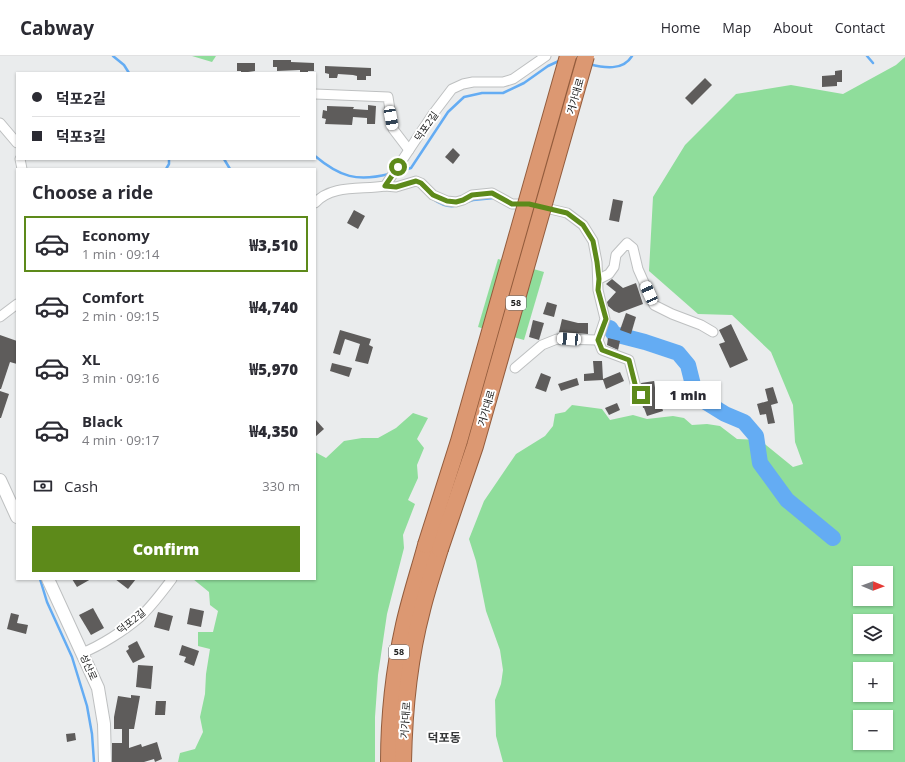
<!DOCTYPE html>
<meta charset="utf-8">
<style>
:root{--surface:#fff;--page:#f7f7f7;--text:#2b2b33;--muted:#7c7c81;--line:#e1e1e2;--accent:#5d8a1a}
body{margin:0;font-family:"Open Sans","Noto Sans KR",sans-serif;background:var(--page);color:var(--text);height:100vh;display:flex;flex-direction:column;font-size:15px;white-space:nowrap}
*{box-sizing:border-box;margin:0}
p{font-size:13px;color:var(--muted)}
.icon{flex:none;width:22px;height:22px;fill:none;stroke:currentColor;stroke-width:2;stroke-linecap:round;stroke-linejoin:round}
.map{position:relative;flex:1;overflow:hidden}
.drawer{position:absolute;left:16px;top:112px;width:300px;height:412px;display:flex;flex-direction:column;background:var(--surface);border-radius:0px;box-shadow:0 1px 3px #0004}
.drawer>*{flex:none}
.banner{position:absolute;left:16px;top:16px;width:300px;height:88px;border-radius:0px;box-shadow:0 1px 3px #0004;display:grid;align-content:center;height:88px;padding:0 16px;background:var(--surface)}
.needle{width:26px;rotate:91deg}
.controls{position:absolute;left:853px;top:510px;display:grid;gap:8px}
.controls a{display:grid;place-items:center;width:40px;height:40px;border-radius:0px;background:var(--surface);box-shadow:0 1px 3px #0004;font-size:20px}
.end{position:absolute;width:18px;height:18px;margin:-9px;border:5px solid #5d8a1a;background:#fff;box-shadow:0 0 0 2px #fff}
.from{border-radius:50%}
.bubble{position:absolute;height:28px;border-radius:0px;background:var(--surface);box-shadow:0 1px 3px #0004;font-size:13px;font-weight:800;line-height:28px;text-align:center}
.car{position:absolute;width:12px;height:24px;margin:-12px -6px;border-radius:5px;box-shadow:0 0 3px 1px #0007;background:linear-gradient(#fff 24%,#345 0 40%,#fff 0 76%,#345 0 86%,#fff 0)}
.banner b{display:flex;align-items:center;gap:14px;height:38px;font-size:15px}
.banner b+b{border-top:1px solid var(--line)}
.banner i{width:10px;height:10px;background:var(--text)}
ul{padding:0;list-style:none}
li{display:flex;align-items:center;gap:12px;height:56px;margin:0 8px 6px;padding:0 8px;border:2px solid transparent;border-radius:0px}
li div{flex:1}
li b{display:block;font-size:15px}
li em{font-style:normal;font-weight:800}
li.active{border-color:var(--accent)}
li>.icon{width:36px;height:36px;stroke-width:1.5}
h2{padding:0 16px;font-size:18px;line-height:48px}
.pay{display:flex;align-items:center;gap:10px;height:44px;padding:0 16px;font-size:15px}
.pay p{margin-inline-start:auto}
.action{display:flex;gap:8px;margin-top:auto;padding:8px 16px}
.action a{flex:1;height:46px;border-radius:0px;background:var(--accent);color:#fff;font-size:16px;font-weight:800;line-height:46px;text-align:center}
header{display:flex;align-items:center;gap:24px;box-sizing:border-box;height:56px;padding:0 20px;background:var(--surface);border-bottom:1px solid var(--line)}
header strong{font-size:19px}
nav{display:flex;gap:22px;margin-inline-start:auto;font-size:14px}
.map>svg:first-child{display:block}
.green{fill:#8fdd9b;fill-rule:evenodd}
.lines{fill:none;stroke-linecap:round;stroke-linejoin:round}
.stream{stroke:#64acf3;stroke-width:2.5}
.river{stroke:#64acf3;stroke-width:16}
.building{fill:#5e5c5b}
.minor-casing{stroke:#bec0c1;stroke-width:11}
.tertiary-casing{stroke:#bec0c1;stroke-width:14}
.trunk-casing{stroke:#935c3d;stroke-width:18}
.minor{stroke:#fff;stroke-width:9}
.tertiary{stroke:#fff;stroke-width:12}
.trunk{stroke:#dc9872;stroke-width:16}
.trunk-bridge-casing{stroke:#935c3d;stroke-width:18;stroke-linecap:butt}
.trunk-bridge{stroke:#dc9872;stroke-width:16}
.route{stroke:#5d8a1a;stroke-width:5}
.labels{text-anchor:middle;stroke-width:4;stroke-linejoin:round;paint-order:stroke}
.shield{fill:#fff;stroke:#5f6060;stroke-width:1}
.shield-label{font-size:9px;font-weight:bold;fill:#1b1c1c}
.street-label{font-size:10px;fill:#1b1c1c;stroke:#fff}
.quarter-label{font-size:12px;font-weight:bold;fill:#353738;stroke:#fff}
</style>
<header>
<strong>Cabway</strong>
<nav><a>Home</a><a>Map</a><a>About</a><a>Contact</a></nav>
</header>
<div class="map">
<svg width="905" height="706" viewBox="0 0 905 706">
<rect width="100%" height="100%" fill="#eaeced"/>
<g class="green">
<polygon points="192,0 216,0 212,6"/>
<path d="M905,1V706H503L496,680L495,644L501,628L503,614L500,594L486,555L476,505L469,483L484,445L516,398L545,380L553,370L555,358L565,356L572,349L602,353L610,364L633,359L647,363L673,360L684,362L692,369L707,368L720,370L737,383L760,384L793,411L803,408L795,386L793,349L771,296L732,259L698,258L649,215L653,141L685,89L736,38L791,29L843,38L896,9ZM860,517H886V543H860ZM860,565H886V591H860ZM860,613H886V639H860ZM860,661H886V687H860Z"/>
<polygon points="498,203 544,216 524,284 478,271"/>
<polygon points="413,357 428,362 417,383 424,392 417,409 418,422 408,444 415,448 403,479 404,492 387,558 378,619 375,661 375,706 178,706 180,697 195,693 203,676 200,661 205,638 206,618 210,593 198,590 198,576 213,576 218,555 210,549 209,536 193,523 315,523 315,396 326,402 344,385 362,382 378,382 396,372"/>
</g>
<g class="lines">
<g class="stream">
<polyline points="113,0 124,9 129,17"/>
<polyline points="867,0 873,7"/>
<path d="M589,8C604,12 623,15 632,0"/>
<path d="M315,100C340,121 357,126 389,118"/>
<polyline points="224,103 230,113"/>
<polyline points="166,113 169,108 169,103"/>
<polyline points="398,116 411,112 448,56 464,41 482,37 503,37 524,27 548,10 561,4"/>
<path d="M433,143C440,148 446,151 454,150"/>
<polyline points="467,146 473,144 494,142"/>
<polyline points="40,523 47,546 72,601 87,650 92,678 94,706"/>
</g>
<polyline class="river" points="610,272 614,278 645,286 678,297 688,309 693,329 704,345 725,358 744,366 756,380 760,407 787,444 833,482"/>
</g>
<g class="building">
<polygon points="273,4 291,4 291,6 314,7 314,15 308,15 308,17 300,17 300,14 277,15 277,11 273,11"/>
<polygon points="237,7 255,7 255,15 241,17 241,15 237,15"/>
<polygon points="325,10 371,12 371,20 366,20 366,24 357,24 357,20 353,19 338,18 337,22 329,22 329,18 325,17"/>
<polygon points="842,14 842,26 837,26 837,30 822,31 822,20 835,19 835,15"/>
<polygon points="705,22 712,29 692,49 685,42"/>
<polygon points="368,49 376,50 375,68 367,68 367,62 353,61 352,69 325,68 326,63 322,62 323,54 327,55 327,50 354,51 353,53 368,54"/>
<polygon points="453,92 460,99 453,108 445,101"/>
<polygon points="613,143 623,145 619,166 609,164"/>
<polygon points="354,154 365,160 358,173 347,167"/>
<polygon points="612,223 623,232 636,227 643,248 619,257 614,255 608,250 607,246 616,236 606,228"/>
<polygon points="547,246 557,249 554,261 543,258"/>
<polygon points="626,257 636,261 631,278 620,274"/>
<polygon points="562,263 578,267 588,267 588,278 559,276"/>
<polygon points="533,264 544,267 539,284 529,281"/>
<polygon points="731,268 748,304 730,312 719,288 725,286 719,274"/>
<polygon points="340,274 371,283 369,289 373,291 368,308 355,305 360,288 345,283 340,299 333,297"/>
<polygon points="0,279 17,285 17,308 10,306 1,333 0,333"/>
<polygon points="608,282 620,285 618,294 607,289"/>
<polygon points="593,305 602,305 603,323 620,316 624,325 606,333 603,324 584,325 584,318 594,317"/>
<polygon points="332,307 352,312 349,321 330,315"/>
<polygon points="541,317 551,321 546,336 535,332"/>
<polygon points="577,322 579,329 561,335 558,328"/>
<polygon points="654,325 657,345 660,344 663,355 647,360 644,352 643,352 642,345 645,343 647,338 642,332 641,327"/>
<polygon points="773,331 778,347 771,349 775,367 768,368 766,358 760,359 757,348 768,345 765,333"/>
<polygon points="0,335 9,338 1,362 0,362"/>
<polygon points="617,347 620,354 609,359 605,352"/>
<polygon points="315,363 324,373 315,381"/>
<polygon points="72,523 91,523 77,531"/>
<polygon points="115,523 136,523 128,533"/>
<polygon points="93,552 104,572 91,579 79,559"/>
<polygon points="190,552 204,555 201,571 187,568"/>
<polygon points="158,556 173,560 169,575 154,571"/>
<polygon points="11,557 19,559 17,567 28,569 26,578 7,573"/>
<polygon points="137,585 145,601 133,607 126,595 129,593 128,590"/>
<polygon points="182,589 199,595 194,610 184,606 186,601 179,599"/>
<polygon points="138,609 153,610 151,633 136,631"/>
<polygon points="131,639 140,640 134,673 129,673 129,692 141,688 142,691 157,686 162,703 155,706 154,703 144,706 112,706 112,687 122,687 122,673 114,673 114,661 118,640 131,642"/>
<polygon points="156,645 166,645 165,659 155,659"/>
<polygon points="75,677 76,684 67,686 66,678"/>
</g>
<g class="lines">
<defs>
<g id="minor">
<polyline points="315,38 388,41 393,73 409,94"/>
<polyline points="0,67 17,87"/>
<polyline points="20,103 22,113"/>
<polyline points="385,130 396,131 416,125 421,127 433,139 447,145 456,146 463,144 472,139 492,137 512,148 529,148 567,157 583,169 593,185 597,206 598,234 605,263 598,284 602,294 629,304 637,335 641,339"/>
<path d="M315,147C332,128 362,134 385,130L433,58L452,33L463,28L473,26H503L513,23L546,0"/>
<polyline points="599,223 609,218 614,211 616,199 627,187 633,192 638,213 654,249 672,258 701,269 713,276"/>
<polyline points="0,261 17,248"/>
<polyline points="515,312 542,289 557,283 598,284"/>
<path d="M82,597C100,590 125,574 140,561C152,550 162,536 172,523"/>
</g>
<g id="tertiary">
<polyline points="0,424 17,461"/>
<polyline points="48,523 98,632 104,668 105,706"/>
</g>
<g id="trunk">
<path d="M389,706C389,660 394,614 404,569C410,542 419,515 426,489"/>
<path d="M403,706C404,655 409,603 422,554C427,533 434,513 440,493"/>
</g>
</defs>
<use href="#minor" class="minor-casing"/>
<use href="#tertiary" class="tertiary-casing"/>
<use href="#trunk" class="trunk-casing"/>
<use href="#minor" class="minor"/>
<use href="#tertiary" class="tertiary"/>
<use href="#trunk" class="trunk"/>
<defs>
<g id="trunk-bridge">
<polyline points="426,489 459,385 568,0"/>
<polyline points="440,493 475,390 586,0"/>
</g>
</defs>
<use href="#trunk-bridge" class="trunk-bridge-casing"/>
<use href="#trunk-bridge" class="trunk-bridge"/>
</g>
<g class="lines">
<polyline class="route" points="398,111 385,130 396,131 416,125 421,127 433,139 447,145 456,146 463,144 472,139 492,137 512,148 529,148 567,157 583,169 593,185 597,206 599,223 598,234 606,263 598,284 602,294 629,304 637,336 641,339"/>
</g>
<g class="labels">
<g class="shield">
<rect x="506" y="240" width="20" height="14" rx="3"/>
<rect x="389" y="589" width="20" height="14" rx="3"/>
</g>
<g class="shield-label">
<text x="516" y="250">58</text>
<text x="399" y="599">58</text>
</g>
<g class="street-label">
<text transform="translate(575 40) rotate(-74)" y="4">거가대로</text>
<text transform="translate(426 70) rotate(-55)" y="4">덕포2길</text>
<text transform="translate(486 352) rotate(-74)" y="4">거가대로</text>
<text transform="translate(131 565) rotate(-39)" y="4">덕포2길</text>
<text transform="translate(89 611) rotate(66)" y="4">성산로</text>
<text transform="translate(405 664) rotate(-86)" y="4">거가대로</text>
</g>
<g class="quarter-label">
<text x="444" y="686">덕포동</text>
</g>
</g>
</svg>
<div class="controls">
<a><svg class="needle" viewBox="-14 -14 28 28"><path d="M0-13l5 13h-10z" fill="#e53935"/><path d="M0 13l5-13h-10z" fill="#7c7c81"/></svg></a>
<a><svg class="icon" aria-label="layers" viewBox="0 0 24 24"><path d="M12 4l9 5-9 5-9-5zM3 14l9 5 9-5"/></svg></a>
<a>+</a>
<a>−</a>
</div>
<i class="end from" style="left:398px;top:111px"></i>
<i class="end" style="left:641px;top:339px"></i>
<div class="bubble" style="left:655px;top:325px;width:66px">1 min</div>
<i class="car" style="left:391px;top:62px;rotate:170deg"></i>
<i class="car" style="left:649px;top:237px;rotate:336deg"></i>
<i class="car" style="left:569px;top:283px;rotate:274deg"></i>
<div class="banner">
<b><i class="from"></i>덕포2길</b>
<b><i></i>덕포3길</b>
</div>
<section class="drawer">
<h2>Choose a ride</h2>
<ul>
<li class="active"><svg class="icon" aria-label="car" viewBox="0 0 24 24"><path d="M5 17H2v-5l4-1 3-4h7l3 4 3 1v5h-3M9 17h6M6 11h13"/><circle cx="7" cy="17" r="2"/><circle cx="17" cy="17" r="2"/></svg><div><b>Economy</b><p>1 min · 09:14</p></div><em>₩3,510</em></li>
<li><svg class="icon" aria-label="car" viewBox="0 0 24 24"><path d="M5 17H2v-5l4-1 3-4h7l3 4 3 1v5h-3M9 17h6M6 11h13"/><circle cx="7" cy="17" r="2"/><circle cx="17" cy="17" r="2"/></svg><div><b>Comfort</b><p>2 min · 09:15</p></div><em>₩4,740</em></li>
<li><svg class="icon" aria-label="car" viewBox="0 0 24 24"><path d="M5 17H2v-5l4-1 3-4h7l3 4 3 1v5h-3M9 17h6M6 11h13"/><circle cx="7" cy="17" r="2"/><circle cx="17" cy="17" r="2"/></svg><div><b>XL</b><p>3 min · 09:16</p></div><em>₩5,970</em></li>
<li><svg class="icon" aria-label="car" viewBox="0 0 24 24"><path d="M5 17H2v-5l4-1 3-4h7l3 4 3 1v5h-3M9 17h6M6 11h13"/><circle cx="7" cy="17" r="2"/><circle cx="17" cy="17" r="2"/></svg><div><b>Black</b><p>4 min · 09:17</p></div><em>₩4,350</em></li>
</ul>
<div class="pay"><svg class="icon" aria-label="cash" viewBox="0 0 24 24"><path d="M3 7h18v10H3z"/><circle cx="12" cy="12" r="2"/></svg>Cash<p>330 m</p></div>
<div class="action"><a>Confirm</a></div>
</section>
</div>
